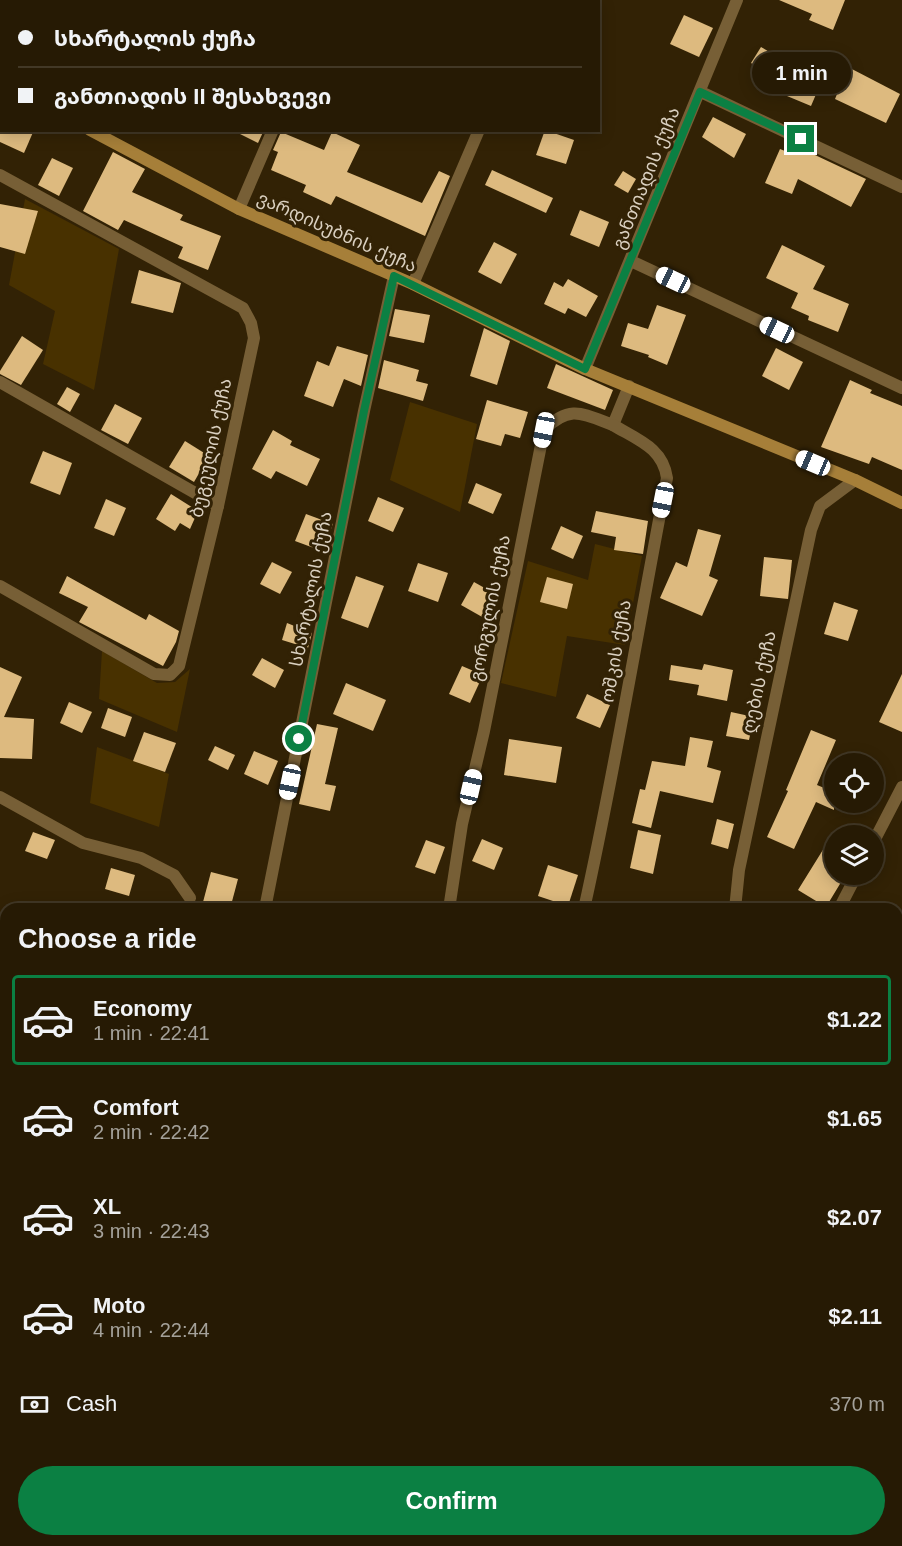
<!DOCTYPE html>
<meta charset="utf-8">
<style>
:root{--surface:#261a04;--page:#322713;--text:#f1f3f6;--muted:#a4a19a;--line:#423826;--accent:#0b8043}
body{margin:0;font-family:Arial,"Noto Sans Georgian",sans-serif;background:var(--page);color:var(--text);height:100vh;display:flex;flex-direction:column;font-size:22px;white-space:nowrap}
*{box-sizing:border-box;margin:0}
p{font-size:20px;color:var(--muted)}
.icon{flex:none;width:33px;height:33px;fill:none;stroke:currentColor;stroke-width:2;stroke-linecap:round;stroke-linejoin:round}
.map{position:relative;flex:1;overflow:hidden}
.details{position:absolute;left:0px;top:903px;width:903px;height:644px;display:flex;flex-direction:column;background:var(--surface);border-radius:18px 18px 0 0;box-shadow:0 3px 15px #0003,0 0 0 2px var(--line)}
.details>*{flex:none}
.hud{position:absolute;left:0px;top:0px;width:600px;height:132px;box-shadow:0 3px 15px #0003,0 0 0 2px var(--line);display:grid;align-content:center;height:132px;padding:0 18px;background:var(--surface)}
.tools{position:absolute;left:824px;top:753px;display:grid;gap:12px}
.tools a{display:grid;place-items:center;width:60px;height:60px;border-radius:50%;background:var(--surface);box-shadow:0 3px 15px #0003,0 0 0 2px var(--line);font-size:30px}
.end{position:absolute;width:27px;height:27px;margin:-14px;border:8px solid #0b8043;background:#fff;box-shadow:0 0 0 3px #fff}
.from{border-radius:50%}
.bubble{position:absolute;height:42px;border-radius:21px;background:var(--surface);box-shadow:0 3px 15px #0003,0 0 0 2px var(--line);font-size:20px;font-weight:800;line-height:42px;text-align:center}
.car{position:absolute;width:18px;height:36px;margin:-18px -9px;border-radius:8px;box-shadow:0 0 4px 2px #0007;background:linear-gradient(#fff 24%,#345 0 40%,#fff 0 76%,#345 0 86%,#fff 0)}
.hud b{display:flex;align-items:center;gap:21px;height:57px;font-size:22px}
.hud b+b{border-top:2px solid var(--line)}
.hud i{width:15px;height:15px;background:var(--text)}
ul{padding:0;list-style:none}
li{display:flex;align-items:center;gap:18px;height:90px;margin:0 12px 9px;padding:0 6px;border:3px solid transparent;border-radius:6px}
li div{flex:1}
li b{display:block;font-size:22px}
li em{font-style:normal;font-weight:800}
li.selected{border-color:var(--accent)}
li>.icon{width:54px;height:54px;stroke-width:1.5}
h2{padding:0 18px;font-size:27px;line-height:72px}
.pay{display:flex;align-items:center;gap:15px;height:66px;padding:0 18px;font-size:22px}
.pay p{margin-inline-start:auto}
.cta{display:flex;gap:12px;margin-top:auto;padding:12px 18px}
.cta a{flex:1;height:69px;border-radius:36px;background:var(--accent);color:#fff;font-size:24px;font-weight:800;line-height:69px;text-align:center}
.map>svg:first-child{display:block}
.green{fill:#483100}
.building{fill:#ddba7f}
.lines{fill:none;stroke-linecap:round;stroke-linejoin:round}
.street{stroke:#775f36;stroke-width:12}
.secondary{stroke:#a67f39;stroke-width:12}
.route{stroke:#0b8043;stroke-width:8}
.labels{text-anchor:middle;stroke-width:6;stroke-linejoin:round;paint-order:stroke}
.street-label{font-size:18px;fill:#dad0c0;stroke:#322205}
</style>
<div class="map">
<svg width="902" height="1546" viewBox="0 0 902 1546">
<rect width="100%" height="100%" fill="#322205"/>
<g class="green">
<polygon points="25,199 119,249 94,390 43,364 55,311 9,285"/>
<polygon points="410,402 477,424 460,512 390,480"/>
<polygon points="595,544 642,556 625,645 567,636 556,697 501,683 528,561 588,580"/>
<polygon points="102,651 157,683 175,682 190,669 177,732 99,699"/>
<polygon points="97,747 169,774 159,827 90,803"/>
<polygon points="897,1300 902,1302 902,1392 897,1390"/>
<polygon points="0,1343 6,1347 6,1477 0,1479"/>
<polygon points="897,1405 902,1407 902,1546 276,1546 268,1541 897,1540"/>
<polygon points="30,1541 238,1541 234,1546 34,1546"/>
</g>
<g class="building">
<polygon points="779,0 845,0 833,30 809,20 812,14"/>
<polygon points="684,15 713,28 699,57 670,44"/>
<polygon points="761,47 784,61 780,68 820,85 811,106 787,96 791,87 751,63"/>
<polygon points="848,67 900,94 886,123 835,99"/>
<polygon points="713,117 746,134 734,158 702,137"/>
<polygon points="0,130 34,130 24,153 0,142"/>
<polygon points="232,130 264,130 258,143"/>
<polygon points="545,130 574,140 566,164 536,155"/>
<polygon points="281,132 324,150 332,132 360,145 347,172 422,203 439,171 450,176 425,236 336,196 331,205 303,192 306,185 271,170 278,152 273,150"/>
<polygon points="798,147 866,179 851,207 798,179 792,194 765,183 780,149 795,155"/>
<polygon points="113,152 145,169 132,192 183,215 180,220 221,236 208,270 178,258 183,247 124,220 118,230 83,211"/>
<polygon points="52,158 73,168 59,196 38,185"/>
<polygon points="492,170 553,198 546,213 485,185"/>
<polygon points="623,171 636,179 628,193 614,185"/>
<polygon points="0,204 38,211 25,254 0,247"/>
<polygon points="580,210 609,222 599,247 570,235"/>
<polygon points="494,242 517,254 501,284 478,272"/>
<polygon points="782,245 825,266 813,289 849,304 838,332 808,320 809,316 791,308 798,293 766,278"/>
<polygon points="139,270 181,283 173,313 131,303"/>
<polygon points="568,279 598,296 586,317 568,308 565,314 544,304 554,282 563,287"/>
<polygon points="657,305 686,315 667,365 648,357 649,355 621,346 628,323 648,329"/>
<polygon points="395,309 430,315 424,343 389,336"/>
<polygon points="484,328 510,341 497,385 470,376"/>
<polygon points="22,336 43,350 21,385 0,374 0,371"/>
<polygon points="337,346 368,355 361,386 344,379 333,407 304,396 317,361 329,366"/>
<polygon points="776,348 803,362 789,390 762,376"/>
<polygon points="384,360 419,370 416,381 428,384 423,401 378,388"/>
<polygon points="556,364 613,390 605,410 547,388"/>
<polygon points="850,380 872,390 870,393 902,406 902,470 872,457 869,464 821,447"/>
<polygon points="67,387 80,394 70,412 57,404"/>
<polygon points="487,400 528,412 520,438 505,434 501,446 476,439"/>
<polygon points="115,404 142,418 128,444 101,430"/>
<polygon points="273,430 292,441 290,445 320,459 307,486 276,471 271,479 252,469"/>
<polygon points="185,441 209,456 194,482 169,467"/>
<polygon points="43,451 72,463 60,495 30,483"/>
<polygon points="476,483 502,494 493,514 468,503"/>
<polygon points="171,494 198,511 190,529 180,523 175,531 156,519"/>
<polygon points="378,497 404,508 393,532 368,521"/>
<polygon points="106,499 126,508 114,536 94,528"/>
<polygon points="596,511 648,521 643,554 614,550 616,537 591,532"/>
<polygon points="306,514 333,524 322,551 295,541"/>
<polygon points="561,526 583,536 573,559 551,549"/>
<polygon points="698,529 721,535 709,576 718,580 702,616 660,598 676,562 687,567"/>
<polygon points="764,557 792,560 788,599 760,596"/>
<polygon points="272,562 292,572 280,594 260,584"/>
<polygon points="418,563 448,573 438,602 408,591"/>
<polygon points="67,576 146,620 149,614 179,631 176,642 163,666 79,622 88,607 59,593"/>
<polygon points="356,576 384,586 368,628 341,618"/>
<polygon points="547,577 573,584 567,609 540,602"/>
<polygon points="474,582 497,595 484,618 461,605"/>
<polygon points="834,602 858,610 848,641 824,634"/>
<polygon points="287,623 312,633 308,648 282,640"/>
<polygon points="262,658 284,670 275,688 252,675"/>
<polygon points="704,664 733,670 727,701 697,695 699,685 669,680 671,665 702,670"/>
<polygon points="462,666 483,675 470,703 449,694"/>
<polygon points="0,667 22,677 4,717 34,719 32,759 0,758"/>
<polygon points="902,674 902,732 879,722"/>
<polygon points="346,683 386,700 373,731 333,714"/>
<polygon points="587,694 610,705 600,728 576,718"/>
<polygon points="69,702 92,712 82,733 60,723"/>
<polygon points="108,708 132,717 125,737 101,728"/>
<polygon points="731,712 754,717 749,740 726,736"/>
<polygon points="317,724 338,728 325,784 336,786 330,811 299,804"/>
<polygon points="811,730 836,740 817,785 834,792 834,810 816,802 794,849 767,837 788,791 786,790"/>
<polygon points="144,732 176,743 165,772 133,761"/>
<polygon points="690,737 713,741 707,767 721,771 713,803 660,791 651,828 632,823 640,789 645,790 652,761 685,766"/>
<polygon points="509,739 562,747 556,783 504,775"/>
<polygon points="215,746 235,755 228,770 208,760"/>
<polygon points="254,751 278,761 268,785 244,774"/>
<polygon points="717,819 734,824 728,849 711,844"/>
<polygon points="638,830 661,835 653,874 630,868"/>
<polygon points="33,832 55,840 47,859 25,851"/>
<polygon points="834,832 834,874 846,874 826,907 798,890"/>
<polygon points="482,839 503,848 494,870 472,861"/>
<polygon points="426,840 445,847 435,874 415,867"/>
<polygon points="548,865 578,875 568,906 538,896"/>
<polygon points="111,868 135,875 129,896 105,889"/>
<polygon points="211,872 238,879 230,909 203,902"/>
</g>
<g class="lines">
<g class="street">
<polyline points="116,2 117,0"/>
<polyline points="328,2 328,0"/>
<polyline points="536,2 536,0"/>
<polyline points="701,92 902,187"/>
<polyline points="0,175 243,308 251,323 254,338 218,506 179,666 170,675 154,674 0,586"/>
<polyline points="239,209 273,130"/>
<polyline points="631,261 902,388"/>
<polyline points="413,284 479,130"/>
<polyline points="585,369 737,0"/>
<polyline points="0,382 218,506"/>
<polyline points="0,797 83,843 141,858 174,875 190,898"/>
<polyline points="873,843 902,787"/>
<polyline points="265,909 364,411 394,276"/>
<path d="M449,909L462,824L484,731L544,430C570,404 583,414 613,425L629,386"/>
<path d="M584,909C616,766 639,622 667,478C663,448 638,440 613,425"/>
<polyline points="735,909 739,870 811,530 820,506 855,480"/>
<polyline points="839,909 857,874"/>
<polyline points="0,992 6,995"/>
<polyline points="897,1129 902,1120"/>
<polyline points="0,1202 6,1207"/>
<polyline points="897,1227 902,1228"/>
<polyline points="897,1398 902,1400"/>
<polyline points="0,1486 6,1484"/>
<polyline points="0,1508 6,1520"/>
<polyline points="17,1540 21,1546"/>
</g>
<g class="secondary">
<polyline points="0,87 2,88"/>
<polyline points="90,130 239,209 413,284 585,369 855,480 902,503"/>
</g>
</g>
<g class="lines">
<polyline class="route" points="299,739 364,411 394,276 585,369 700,92 801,139"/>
</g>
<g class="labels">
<g class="street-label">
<text transform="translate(646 178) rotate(-68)" y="6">განთიადის ქუჩა</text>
<text transform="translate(337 232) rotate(24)" y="6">ვარდისუბნის ქუჩა</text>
<text transform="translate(211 448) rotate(-78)" y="6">ბუგეულის ქუჩა</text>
<text transform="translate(311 589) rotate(-79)" y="6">სხარტალის ქუჩა</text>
<text transform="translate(490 608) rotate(-79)" y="6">გორგულის ქუჩა</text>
<text transform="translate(616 651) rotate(-80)" y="6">ოშკის ქუჩა</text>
<text transform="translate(759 682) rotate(-78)" y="6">ღების ქუჩა</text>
</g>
</g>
</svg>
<div class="tools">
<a><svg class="icon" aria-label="locate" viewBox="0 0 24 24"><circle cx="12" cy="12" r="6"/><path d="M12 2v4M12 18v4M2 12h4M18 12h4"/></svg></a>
<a><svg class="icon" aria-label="layers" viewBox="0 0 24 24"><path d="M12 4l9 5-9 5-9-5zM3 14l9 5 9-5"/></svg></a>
</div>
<i class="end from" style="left:299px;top:739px"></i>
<i class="end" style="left:801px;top:139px"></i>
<div class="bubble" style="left:752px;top:52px;width:99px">1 min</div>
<i class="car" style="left:673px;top:280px;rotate:295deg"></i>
<i class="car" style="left:777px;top:330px;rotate:295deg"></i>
<i class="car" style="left:544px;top:430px;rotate:191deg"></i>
<i class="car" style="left:813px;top:463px;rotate:293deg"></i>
<i class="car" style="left:663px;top:500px;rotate:191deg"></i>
<i class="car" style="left:290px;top:782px;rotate:192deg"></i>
<i class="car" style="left:471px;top:787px;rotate:13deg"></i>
<div class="hud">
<b><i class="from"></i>სხარტალის ქუჩა</b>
<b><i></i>განთიადის II შესახვევი</b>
</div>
<section class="details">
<h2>Choose a ride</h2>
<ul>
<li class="selected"><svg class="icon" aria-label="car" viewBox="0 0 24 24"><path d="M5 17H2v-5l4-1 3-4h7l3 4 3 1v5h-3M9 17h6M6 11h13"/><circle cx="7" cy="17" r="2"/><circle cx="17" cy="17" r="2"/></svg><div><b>Economy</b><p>1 min · 22:41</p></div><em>$1.22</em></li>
<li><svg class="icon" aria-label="car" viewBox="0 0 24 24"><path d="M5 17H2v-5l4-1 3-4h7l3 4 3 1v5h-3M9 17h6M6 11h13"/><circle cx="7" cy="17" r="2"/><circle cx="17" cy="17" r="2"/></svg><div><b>Comfort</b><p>2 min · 22:42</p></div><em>$1.65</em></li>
<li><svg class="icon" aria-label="car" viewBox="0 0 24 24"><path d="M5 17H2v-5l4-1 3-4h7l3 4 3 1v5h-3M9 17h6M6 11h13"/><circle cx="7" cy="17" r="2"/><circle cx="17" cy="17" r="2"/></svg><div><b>XL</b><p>3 min · 22:43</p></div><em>$2.07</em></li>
<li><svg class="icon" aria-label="car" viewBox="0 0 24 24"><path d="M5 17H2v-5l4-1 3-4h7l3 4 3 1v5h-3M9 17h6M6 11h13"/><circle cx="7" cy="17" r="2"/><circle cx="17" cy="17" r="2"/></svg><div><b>Moto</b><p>4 min · 22:44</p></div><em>$2.11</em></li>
</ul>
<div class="pay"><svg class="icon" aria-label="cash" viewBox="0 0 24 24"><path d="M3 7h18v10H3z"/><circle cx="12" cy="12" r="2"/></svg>Cash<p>370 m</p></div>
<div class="cta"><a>Confirm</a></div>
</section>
</div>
